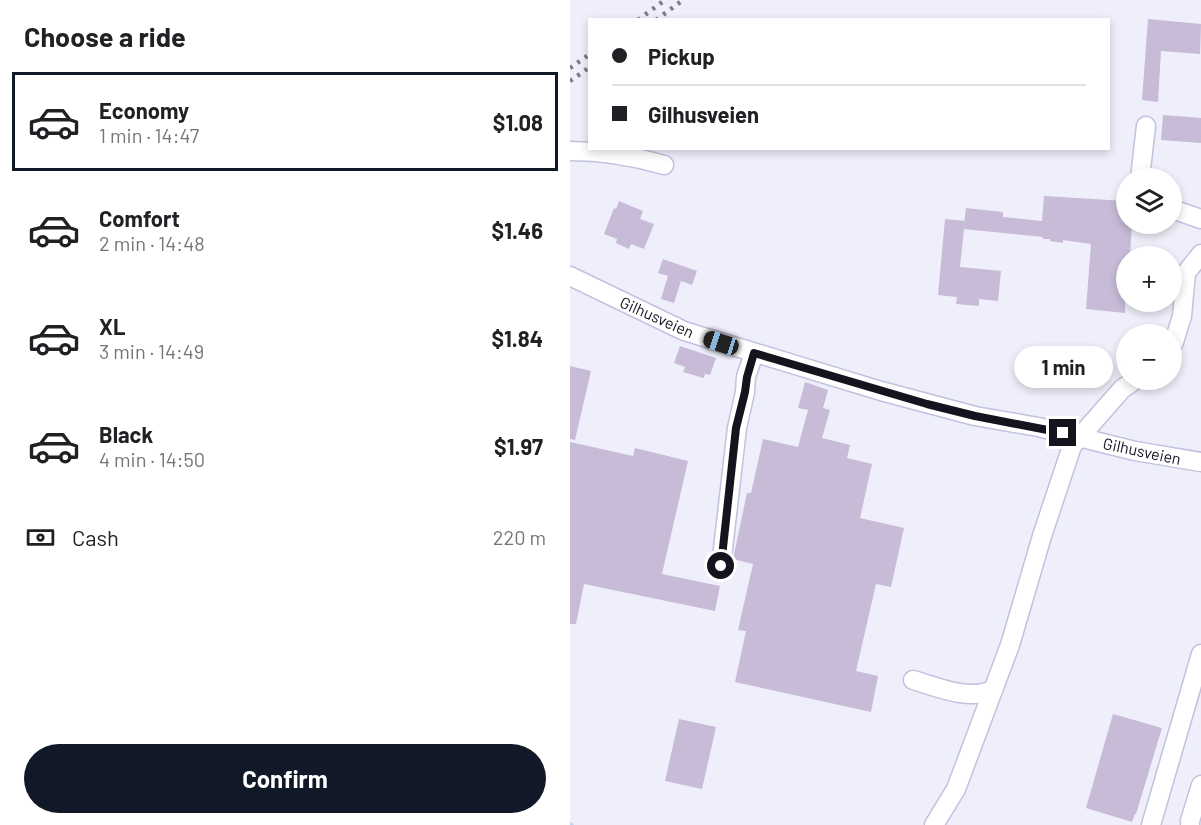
<!DOCTYPE html>
<meta charset="utf-8">
<style>
:root{--surface:#fff;--page:#f2f2f2;--text:#202124;--muted:#757577;--line:#e0e0e0;--accent:#111827}
body{margin:0;font-family:Barlow,sans-serif;background:var(--page);color:var(--text);height:100vh;display:flex;flex-direction:column;font-size:22px;white-space:nowrap}
*{box-sizing:border-box;margin:0}
p{font-size:20px;color:var(--muted)}
.icon{flex:none;width:33px;height:33px;fill:none;stroke:currentColor;stroke-width:2;stroke-linecap:round;stroke-linejoin:round}
.map{position:relative;flex:1;overflow:hidden}
.panel{display:flex;flex-direction:column;background:var(--surface);width:570px}
.panel>*{flex:none}
.top-card{position:absolute;left:18px;top:18px;width:522px;height:132px;border-radius:0px;box-shadow:0 3px 9px #0003;display:grid;align-content:center;height:132px;padding:0 24px;background:var(--surface)}
.fabs{position:absolute;left:546px;top:168px;display:grid;gap:12px}
.fabs a{display:grid;place-items:center;width:66px;height:66px;border-radius:50%;background:var(--surface);box-shadow:0 3px 9px #0003;font-size:30px}
.end{position:absolute;width:27px;height:27px;margin:-14px;border:8px solid #14131e;background:#fff;box-shadow:0 0 0 3px #fff}
.from{border-radius:50%}
.bubble{position:absolute;height:42px;border-radius:21px;background:var(--surface);box-shadow:0 3px 9px #0003;font-size:20px;font-weight:700;line-height:42px;text-align:center}
.car{position:absolute;width:18px;height:36px;margin:-18px -9px;border-radius:8px;box-shadow:0 0 4px 2px #0007;background:linear-gradient(#222 24%,#8ab4d8 0 40%,#222 0 76%,#8ab4d8 0 86%,#222 0)}
.top-card b{display:flex;align-items:center;gap:21px;height:57px;font-size:22px}
.top-card b+b{border-top:2px solid var(--line)}
.top-card i{width:15px;height:15px;background:var(--text)}
ul{padding:0;list-style:none}
li{display:flex;align-items:center;gap:18px;height:99px;margin:0 12px 9px;padding:0 12px;border:3px solid transparent;border-radius:0px}
li div{flex:1}
li b{display:block;font-size:22px}
li em{font-style:normal;font-weight:700}
li.active{border-color:var(--accent)}
li>.icon{width:54px;height:54px;stroke-width:1.5}
h2{padding:0 24px;font-size:27px;line-height:72px}
.pay{display:flex;align-items:center;gap:15px;height:66px;padding:0 24px;font-size:22px}
.pay p{margin-inline-start:auto}
.action{display:flex;gap:12px;margin-top:auto;padding:12px 24px}
.action a{flex:1;height:69px;border-radius:36px;background:var(--accent);color:#fff;font-size:24px;font-weight:700;line-height:69px;text-align:center}
main{display:flex;flex:1;min-height:0}
.map>svg:first-child{display:block}
.lines{fill:none;stroke-linecap:round;stroke-linejoin:round}
.stream{stroke:#bcd7f5;stroke-width:5}
.building{fill:#c7bbd7}
.minor-casing{stroke:#c2c1df;stroke-width:21}
.minor{stroke:#fff;stroke-width:18}
.rail{stroke:#7c7b87;stroke-width:4.5;stroke-dasharray:3 6;stroke-linecap:butt}
.route{stroke:#14131e;stroke-width:8}
.labels{text-anchor:middle;stroke-width:5;stroke-linejoin:round;paint-order:stroke}
.street-label{font-size:16px;fill:#14131e;stroke:#fff}
</style>
<main>
<section class="panel">
<h2>Choose a ride</h2>
<ul>
<li class="active"><svg class="icon" aria-label="car" viewBox="0 0 24 24"><path d="M5 17H2v-5l4-1 3-4h7l3 4 3 1v5h-3M9 17h6M6 11h13"/><circle cx="7" cy="17" r="2"/><circle cx="17" cy="17" r="2"/></svg><div><b>Economy</b><p>1 min · 14:47</p></div><em>$1.08</em></li>
<li><svg class="icon" aria-label="car" viewBox="0 0 24 24"><path d="M5 17H2v-5l4-1 3-4h7l3 4 3 1v5h-3M9 17h6M6 11h13"/><circle cx="7" cy="17" r="2"/><circle cx="17" cy="17" r="2"/></svg><div><b>Comfort</b><p>2 min · 14:48</p></div><em>$1.46</em></li>
<li><svg class="icon" aria-label="car" viewBox="0 0 24 24"><path d="M5 17H2v-5l4-1 3-4h7l3 4 3 1v5h-3M9 17h6M6 11h13"/><circle cx="7" cy="17" r="2"/><circle cx="17" cy="17" r="2"/></svg><div><b>XL</b><p>3 min · 14:49</p></div><em>$1.84</em></li>
<li><svg class="icon" aria-label="car" viewBox="0 0 24 24"><path d="M5 17H2v-5l4-1 3-4h7l3 4 3 1v5h-3M9 17h6M6 11h13"/><circle cx="7" cy="17" r="2"/><circle cx="17" cy="17" r="2"/></svg><div><b>Black</b><p>4 min · 14:50</p></div><em>$1.97</em></li>
</ul>
<div class="pay"><svg class="icon" aria-label="cash" viewBox="0 0 24 24"><path d="M3 7h18v10H3z"/><circle cx="12" cy="12" r="2"/></svg>Cash<p>220 m</p></div>
<div class="action"><a>Confirm</a></div>
</section>
<div class="map">
<svg width="631" height="825" viewBox="0 0 631 825">
<rect width="100%" height="100%" fill="#efeffb"/>
<g class="lines">
<polyline class="stream" points="0,825 1,825"/>
</g>
<g class="building">
<polygon points="578,19 631,24 630,54 591,51 588,102 572,100"/>
<polygon points="593,115 631,118 631,143 591,140"/>
<polygon points="474,196 556,201 556,224 562,224 560,256 556,256 555,313 516,309 521,244 493,240 493,243 480,241 480,239 473,239 473,237 394,229 390,267 431,271 428,301 409,299 409,306 386,304 387,297 368,295 375,219 395,221 394,223 396,208 433,212 433,217 472,221"/>
<polygon points="49,201 73,211 70,219 84,224 74,249 61,244 59,249 46,243 47,239 34,234 44,208 46,209"/>
<polygon points="93,259 127,271 122,285 111,281 104,303 91,299 98,276 88,273"/>
<polygon points="110,346 146,358 140,375 135,374 134,378 130,377 113,372 115,367 104,363"/>
<polygon points="0,366 21,371 5,440 0,439"/>
<polygon points="235,382 258,390 253,408 260,410 252,438 280,445 277,458 302,464 290,518 334,528 321,587 306,584 286,671 308,676 301,712 165,682 176,631 168,630 183,564 163,559 177,493 181,493 193,439 228,447 238,410 228,408"/>
<polygon points="0,442 63,456 65,448 118,461 92,574 150,586 145,611 14,584 6,624 0,624"/>
<polygon points="543,714 592,728 566,814 565,814 562,822 516,808"/>
<polygon points="109,719 146,727 132,789 95,781"/>
</g>
<g class="lines">
<defs>
<g id="minor">
<path d="M0,151C32,151 63,156 94,165"/>
<polyline points="570,178 576,126"/>
<polyline points="602,209 631,219"/>
<polyline points="0,276 114,331 311,391 405,416 468,427 565,451 631,462"/>
<polyline points="602,345 604,342 612,316 616,273 631,254"/>
<polyline points="151,566 167,428 175,392 176,377 184,353"/>
<path d="M343,680C368,687 397,701 423,690"/>
<polyline points="364,825 386,789 440,645 472,536 502,446 552,389 565,380"/>
<polyline points="581,825 631,654"/>
<polyline points="620,825 620,821 631,785"/>
</g>
</defs>
<use href="#minor" class="minor-casing"/>
<use href="#minor" class="minor"/>
<g class="rail">
<polyline points="68,20 95,0"/>
<polyline points="86,20 113,0"/>
<polyline points="0,68 20,54"/>
<polyline points="0,81 20,67"/>
</g>
</g>
<g class="lines">
<polyline class="route" points="151,566 166,428 175,392 177,377 184,353 357,404 405,416 493,433"/>
</g>
<g class="labels">
<g class="street-label">
<text transform="translate(87 317) rotate(24)" y="6">Gilhusveien</text>
<text transform="translate(572 451) rotate(12)" y="6">Gilhusveien</text>
</g>
</g>
</svg>
<div class="fabs">
<a><svg class="icon" aria-label="layers" viewBox="0 0 24 24"><path d="M12 4l9 5-9 5-9-5zM3 14l9 5 9-5"/></svg></a>
<a>+</a>
<a>−</a>
</div>
<i class="end from" style="left:151px;top:566px"></i>
<i class="end" style="left:493px;top:433px"></i>
<div class="bubble" style="left:444px;top:346px;width:99px">1 min</div>
<i class="car" style="left:151px;top:343px;rotate:288deg"></i>
<div class="top-card">
<b><i class="from"></i>Pickup</b>
<b><i></i>Gilhusveien</b>
</div>
</div>
</main>
